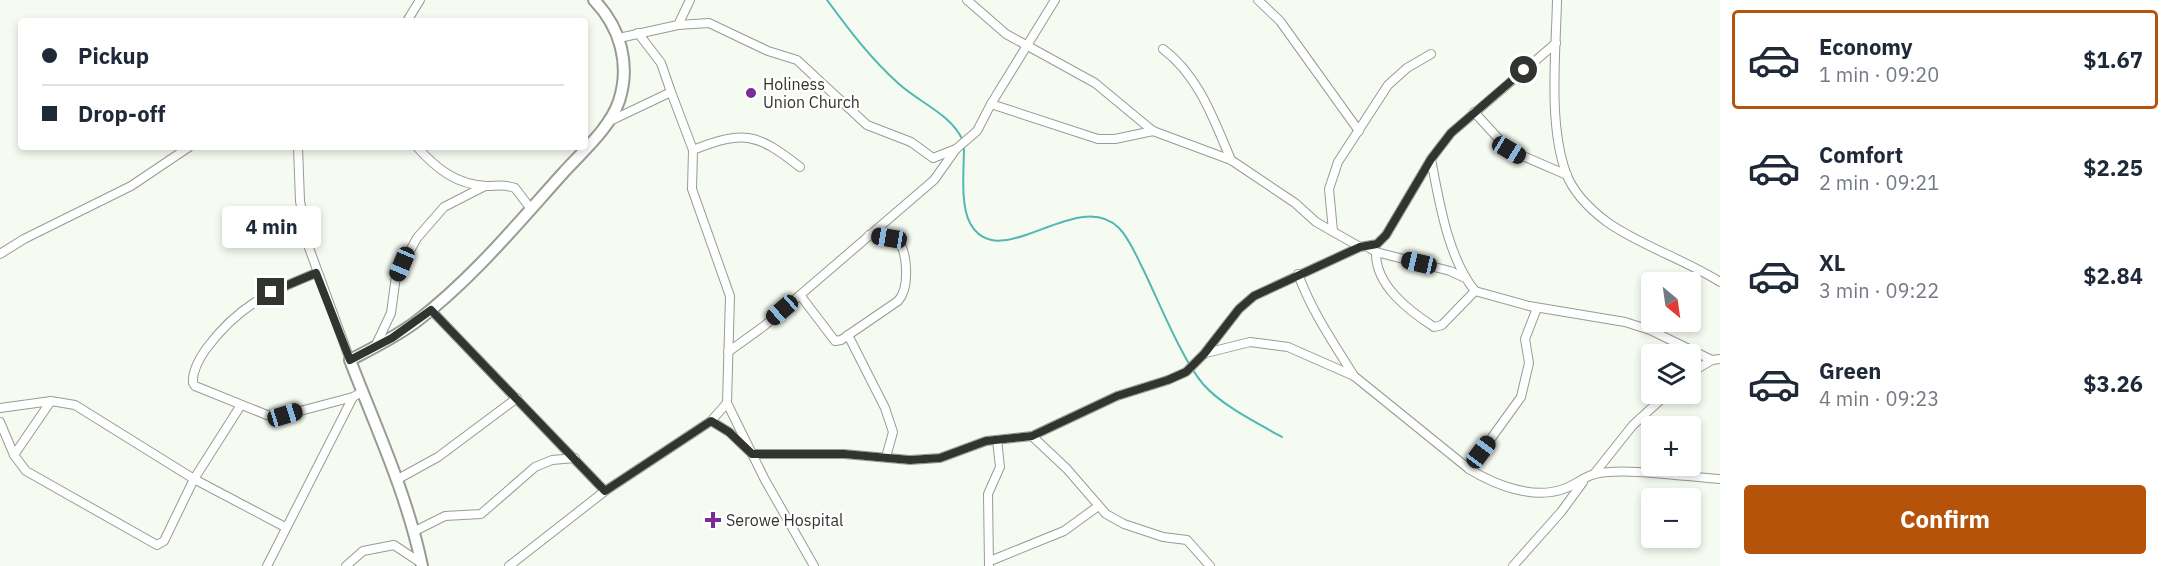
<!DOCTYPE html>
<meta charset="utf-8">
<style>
:root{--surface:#fff;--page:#f2f2f3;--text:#1f2937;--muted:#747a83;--line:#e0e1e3;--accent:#b45309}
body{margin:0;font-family:"IBM Plex Sans",sans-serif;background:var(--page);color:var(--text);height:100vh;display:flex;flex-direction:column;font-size:22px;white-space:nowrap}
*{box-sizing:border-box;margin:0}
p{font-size:20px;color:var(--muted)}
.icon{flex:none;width:33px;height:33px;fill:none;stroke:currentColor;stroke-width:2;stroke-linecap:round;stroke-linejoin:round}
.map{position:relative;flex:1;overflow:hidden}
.side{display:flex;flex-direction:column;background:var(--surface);width:450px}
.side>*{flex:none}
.top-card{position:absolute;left:18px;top:18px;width:570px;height:132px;border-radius:6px;box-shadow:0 3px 9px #0003;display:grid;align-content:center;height:132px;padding:0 24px;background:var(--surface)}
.needle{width:39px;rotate:151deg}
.fabs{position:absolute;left:1641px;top:272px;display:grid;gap:12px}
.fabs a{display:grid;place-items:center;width:60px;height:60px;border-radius:6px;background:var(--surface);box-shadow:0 3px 9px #0003;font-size:30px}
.end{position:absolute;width:27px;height:27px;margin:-14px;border:8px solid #323430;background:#fff;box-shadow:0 0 0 3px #fff}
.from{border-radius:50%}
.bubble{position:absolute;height:42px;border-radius:6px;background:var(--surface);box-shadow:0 3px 9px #0003;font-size:20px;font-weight:700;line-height:42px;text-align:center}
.car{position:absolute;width:18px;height:36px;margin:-18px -9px;border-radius:8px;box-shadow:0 0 4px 2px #0007;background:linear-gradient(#222 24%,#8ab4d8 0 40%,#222 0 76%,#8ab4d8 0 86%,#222 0)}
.top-card b{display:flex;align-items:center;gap:21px;height:57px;font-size:22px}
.top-card b+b{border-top:2px solid var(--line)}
.top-card i{width:15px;height:15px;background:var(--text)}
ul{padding:10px 0 0;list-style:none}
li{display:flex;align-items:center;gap:18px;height:99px;margin:0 12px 9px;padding:0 12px;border:3px solid transparent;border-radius:6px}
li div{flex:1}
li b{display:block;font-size:22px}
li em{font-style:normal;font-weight:700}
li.selected{border-color:var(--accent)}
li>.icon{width:54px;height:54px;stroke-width:1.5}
.primary-button{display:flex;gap:12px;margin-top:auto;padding:12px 24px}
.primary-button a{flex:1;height:69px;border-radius:6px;background:var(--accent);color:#fff;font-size:24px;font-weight:700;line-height:69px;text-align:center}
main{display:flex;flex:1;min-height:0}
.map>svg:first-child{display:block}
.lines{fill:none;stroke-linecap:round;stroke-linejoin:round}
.stream{stroke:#53b7b6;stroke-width:2}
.minor-casing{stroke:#989c93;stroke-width:10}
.tertiary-casing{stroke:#989c93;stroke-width:14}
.minor{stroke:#fff;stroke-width:8}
.tertiary{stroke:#fff;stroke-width:10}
.route{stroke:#323430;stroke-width:8}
.poi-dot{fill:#7b2a9a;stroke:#fff;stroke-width:2}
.labels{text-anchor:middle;stroke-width:4.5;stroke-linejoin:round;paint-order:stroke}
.poi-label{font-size:16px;fill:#323430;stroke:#fff;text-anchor:start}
</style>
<main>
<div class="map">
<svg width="1720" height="566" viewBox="0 0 1720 566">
<rect width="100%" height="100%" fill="#f6fbf1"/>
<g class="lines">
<g class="stream">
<path d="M827,0C849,30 871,59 899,84C920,103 951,114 963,141"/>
<path d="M964,147C964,167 960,205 970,223C999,277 1077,186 1119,228C1129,238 1136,255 1142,267C1158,299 1181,358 1203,384C1221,405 1257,423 1282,437"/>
</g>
<defs>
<g id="minor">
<polyline points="967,0 1006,34 1095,83 1153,131 1231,160 1295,203 1316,222 1360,247"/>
<polyline points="1258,0 1280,21 1359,131"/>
<path d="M1557,0C1556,53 1548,123 1566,173C1573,192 1591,210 1607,222C1641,246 1684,259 1720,282"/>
<polyline points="407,21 420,0"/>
<polyline points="678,25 709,23 768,51 797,60 867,125 911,142 933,158 956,149"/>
<polyline points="638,33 661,63 671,92"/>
<polyline points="619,38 678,25 690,0"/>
<path d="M1163,49C1199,76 1214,120 1231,160"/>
<polyline points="991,104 1098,139 1115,139 1153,131"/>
<polyline points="1474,112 1509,150 1567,175"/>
<polyline points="610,121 671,92 693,150 692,189 730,296 727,403 765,480 814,566"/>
<polyline points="298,147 300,201 308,245 350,360"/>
<path d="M417,147C436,168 456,185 487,186C497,186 505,184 515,188L531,209"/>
<path d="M693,150C744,130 757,133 800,167"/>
<path d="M1431,159C1439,201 1448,258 1475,291"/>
<polyline points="1333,231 1329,189 1338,162 1388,85 1407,68 1431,54"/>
<path d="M1368,247L1376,252C1375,285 1408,310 1434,327L1442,325L1475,291L1529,306L1625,322L1650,330L1712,360"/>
<polyline points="1376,252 1450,271 1463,277"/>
<polyline points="0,254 24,239 131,186 189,147"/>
<path d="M316,273C268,293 239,305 206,349C199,359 192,371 193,383L195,386L267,415H285L353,397"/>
<path d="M1298,274C1312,312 1333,342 1354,376"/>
<path d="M800,295L835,341L841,340L898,301C910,288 908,252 897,239L869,235"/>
<polyline points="431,310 605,491"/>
<polyline points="848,335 885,408 893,432 886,457"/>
<polyline points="375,347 391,313 396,276 417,238 444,207 485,186"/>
<polyline points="728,352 764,326 934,180 956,149 977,131 991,104 1055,0"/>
<path d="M1206,353L1250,342L1288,347L1354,376L1469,469C1495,485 1535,501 1566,488C1575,485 1585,476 1595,474C1625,467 1687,477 1720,479"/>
<polyline points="1690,373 1712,360 1720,359"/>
<polyline points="0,408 51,401 75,405 194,479 285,527"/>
<polyline points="711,421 729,432 752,454 844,454 910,460 940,458 986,441 1032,436 1117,396 1168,380 1186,372 1204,354 1239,309 1254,296 1360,247 1377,244 1386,235 1431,159 1451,133 1556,43"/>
<polyline points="0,422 14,455 26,471 157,545 164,541 194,479 241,405"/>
<polyline points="1032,436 1067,469 1106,514 1124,524 1163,537 1187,540 1210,566"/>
<polyline points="14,455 51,401"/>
<polyline points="1469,469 1521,397 1529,363 1525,339 1537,308"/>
<polyline points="1594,474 1633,425 1668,393"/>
<polyline points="398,479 438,457 517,398"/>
<polyline points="415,531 445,516 481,514 535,467 552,460 575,458"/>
<polyline points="990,561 1064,531 1097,507"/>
<polyline points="267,566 353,397 362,392"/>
<polyline points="346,566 363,551 394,545 421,563"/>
<polyline points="509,566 605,491 711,421 727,403"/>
<polyline points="989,566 988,494 1000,467 997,440"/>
<polyline points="1513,566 1561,512 1583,482"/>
</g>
<path id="tertiary" d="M422,566C407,494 376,428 350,360C373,348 396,337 417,321C472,279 518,223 564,172C583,151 610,128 619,101C631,64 620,27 594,0"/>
</defs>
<use href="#minor" class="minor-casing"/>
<use href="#tertiary" class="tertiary-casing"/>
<use href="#minor" class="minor"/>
<use href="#tertiary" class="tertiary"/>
</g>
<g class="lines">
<polyline class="route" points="271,292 316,273 350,360 392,338 431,310 605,491 711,421 729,432 752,454 844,454 910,460 940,458 986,441 1032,436 1117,396 1168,380 1186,372 1204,354 1239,309 1254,296 1360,247 1377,244 1386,235 1431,159 1451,133 1524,70"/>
</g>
<g class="poi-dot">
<circle cx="751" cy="93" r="6"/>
<path d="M710 511h6v6h6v6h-6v6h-6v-6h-6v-6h6z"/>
</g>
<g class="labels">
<g class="poi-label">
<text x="763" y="90">Holiness<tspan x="763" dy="18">Union Church</tspan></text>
<text x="726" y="526">Serowe Hospital</text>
</g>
</g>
</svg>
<div class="fabs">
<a><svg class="needle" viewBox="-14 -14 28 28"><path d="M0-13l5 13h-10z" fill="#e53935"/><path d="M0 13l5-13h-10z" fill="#747a83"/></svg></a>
<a><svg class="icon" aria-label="layers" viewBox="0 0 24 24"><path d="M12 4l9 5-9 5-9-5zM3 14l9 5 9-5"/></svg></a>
<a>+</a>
<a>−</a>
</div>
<i class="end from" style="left:1524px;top:70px"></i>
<i class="end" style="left:271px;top:292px"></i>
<div class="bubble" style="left:222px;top:206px;width:99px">4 min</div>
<i class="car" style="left:1509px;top:150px;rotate:121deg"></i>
<i class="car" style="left:889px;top:238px;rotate:279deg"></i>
<i class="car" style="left:1419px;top:263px;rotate:283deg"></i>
<i class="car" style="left:402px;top:264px;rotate:203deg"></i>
<i class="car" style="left:782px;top:310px;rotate:229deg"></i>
<i class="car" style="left:285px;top:415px;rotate:73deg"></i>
<i class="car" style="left:1481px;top:452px;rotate:37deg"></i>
<div class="top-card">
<b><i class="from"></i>Pickup</b>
<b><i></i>Drop-off</b>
</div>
</div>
<section class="side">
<ul>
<li class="selected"><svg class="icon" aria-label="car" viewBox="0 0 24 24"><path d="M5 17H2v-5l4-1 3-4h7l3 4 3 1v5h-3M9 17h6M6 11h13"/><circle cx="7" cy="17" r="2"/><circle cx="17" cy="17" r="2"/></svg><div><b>Economy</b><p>1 min · 09:20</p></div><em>$1.67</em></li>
<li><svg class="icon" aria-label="car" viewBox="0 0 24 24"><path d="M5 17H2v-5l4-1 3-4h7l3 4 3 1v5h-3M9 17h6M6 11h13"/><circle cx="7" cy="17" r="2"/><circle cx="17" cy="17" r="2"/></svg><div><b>Comfort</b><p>2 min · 09:21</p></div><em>$2.25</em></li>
<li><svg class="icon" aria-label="car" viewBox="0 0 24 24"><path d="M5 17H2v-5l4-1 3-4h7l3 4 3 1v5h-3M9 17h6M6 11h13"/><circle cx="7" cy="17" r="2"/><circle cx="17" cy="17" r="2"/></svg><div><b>XL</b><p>3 min · 09:22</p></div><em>$2.84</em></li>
<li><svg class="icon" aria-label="car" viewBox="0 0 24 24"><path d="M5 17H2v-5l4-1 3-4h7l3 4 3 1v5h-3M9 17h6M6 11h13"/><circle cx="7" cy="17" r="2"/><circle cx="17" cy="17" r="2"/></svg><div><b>Green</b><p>4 min · 09:23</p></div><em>$3.26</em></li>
</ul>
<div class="primary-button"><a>Confirm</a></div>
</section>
</main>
